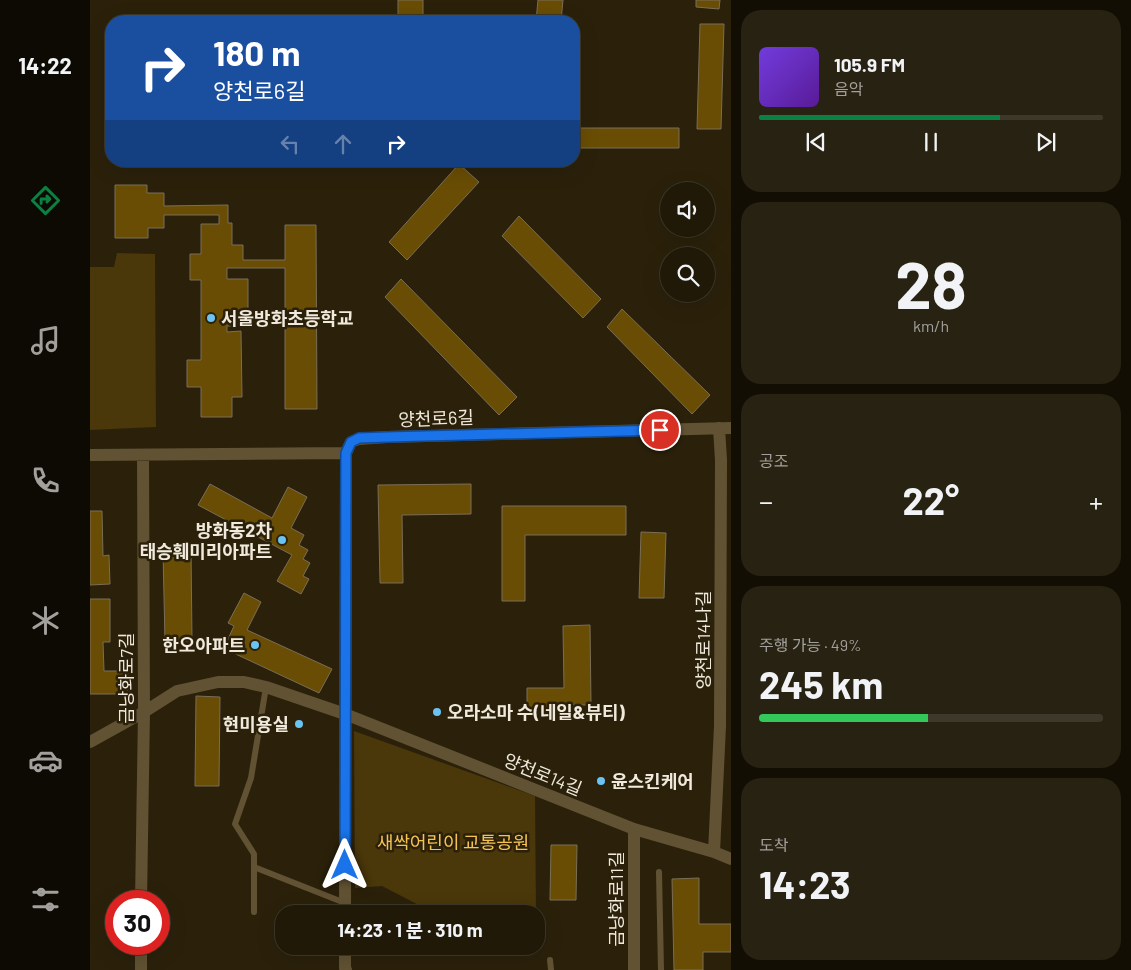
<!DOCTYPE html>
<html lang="ko">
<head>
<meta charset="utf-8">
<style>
	:root { --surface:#201908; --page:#282212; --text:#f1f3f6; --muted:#a2a09c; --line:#3d3829; --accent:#0b8043 }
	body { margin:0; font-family:Barlow,"Noto Sans KR",sans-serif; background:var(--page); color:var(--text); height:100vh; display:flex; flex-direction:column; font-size:19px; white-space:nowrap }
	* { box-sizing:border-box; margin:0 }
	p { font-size:16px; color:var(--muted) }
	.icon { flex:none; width:28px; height:28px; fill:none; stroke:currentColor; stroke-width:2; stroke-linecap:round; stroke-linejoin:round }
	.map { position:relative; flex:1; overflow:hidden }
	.panel { display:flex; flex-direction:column; gap:10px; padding:10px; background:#120e04; width:400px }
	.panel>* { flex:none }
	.guide { position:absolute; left:15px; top:15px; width:475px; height:152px; border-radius:20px; box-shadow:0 5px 20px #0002,0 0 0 1px var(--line); background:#1a4fa0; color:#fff; overflow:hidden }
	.fabs { position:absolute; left:570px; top:182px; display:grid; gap:10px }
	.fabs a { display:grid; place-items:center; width:55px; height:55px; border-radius:50%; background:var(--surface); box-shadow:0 5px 20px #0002,0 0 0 1px var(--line); font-size:25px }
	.speed { position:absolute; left:15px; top:890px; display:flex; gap:10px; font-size:25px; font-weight:700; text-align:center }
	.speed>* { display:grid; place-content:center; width:65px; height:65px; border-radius:50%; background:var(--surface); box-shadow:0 5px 20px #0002,0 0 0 1px var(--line); line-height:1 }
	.speed .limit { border:8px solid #d22; background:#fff; color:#111 }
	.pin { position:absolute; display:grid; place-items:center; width:42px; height:42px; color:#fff; margin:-21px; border:2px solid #fff; border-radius:50%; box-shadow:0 1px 5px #0007 }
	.me { position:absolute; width:55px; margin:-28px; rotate:0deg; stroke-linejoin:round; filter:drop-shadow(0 0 4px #0008) }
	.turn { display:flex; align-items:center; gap:18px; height:105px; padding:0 25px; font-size:22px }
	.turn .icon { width:65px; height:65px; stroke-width:2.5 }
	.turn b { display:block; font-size:35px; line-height:42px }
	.lanes { display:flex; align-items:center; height:48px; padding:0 25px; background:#0003; justify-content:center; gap:25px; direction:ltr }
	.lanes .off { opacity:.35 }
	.big { font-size:38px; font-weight:700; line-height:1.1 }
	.panel .widget { flex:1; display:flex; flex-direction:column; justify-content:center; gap:8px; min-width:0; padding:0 18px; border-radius:20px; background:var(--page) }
	.panel .dial { align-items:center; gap:0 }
	.dial b { font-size:65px; line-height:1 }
	.song { display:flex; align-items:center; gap:15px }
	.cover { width:60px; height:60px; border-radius:8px; background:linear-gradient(135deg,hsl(260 70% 55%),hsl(270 70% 35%)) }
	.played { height:5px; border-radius:2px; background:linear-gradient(90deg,var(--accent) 70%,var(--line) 70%) }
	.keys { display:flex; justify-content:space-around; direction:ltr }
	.heat { display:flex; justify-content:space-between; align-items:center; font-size:28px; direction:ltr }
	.charge { height:8px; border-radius:4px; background:linear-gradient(90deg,#34c759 49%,var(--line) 0) }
	.trip { position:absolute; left:185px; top:905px; width:270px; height:50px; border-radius:20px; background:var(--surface); box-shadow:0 5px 20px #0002,0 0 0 1px var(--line); font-weight:700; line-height:50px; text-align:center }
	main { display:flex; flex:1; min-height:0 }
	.dock { display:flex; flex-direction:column; width:90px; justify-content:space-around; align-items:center; background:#0d0a03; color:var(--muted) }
	.dock .icon { width:35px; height:35px }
	.dock .selected { color:var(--accent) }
	.dock b { font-size:22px; color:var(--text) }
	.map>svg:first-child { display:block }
</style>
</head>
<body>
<main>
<nav class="dock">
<b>14:22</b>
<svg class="icon selected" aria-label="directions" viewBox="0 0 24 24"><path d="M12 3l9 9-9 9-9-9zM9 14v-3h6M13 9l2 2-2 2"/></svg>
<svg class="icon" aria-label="music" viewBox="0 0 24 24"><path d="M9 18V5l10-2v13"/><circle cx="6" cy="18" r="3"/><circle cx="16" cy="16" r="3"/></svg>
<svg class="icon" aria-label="phone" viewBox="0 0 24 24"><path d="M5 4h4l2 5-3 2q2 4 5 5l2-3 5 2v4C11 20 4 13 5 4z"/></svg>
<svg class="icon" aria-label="climate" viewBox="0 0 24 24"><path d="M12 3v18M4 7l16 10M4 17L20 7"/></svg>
<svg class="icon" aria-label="car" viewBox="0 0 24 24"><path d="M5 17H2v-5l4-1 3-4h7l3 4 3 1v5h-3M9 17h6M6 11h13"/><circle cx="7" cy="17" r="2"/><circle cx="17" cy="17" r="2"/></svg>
<svg class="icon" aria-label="filters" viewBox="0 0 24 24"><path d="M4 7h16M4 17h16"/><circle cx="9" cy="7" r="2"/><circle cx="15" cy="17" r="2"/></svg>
</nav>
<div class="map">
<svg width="641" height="970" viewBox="0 0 641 970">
	<rect width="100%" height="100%" fill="#2b210b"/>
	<!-- green -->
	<path fill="#4a370a" d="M27,253L65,254L66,427L0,430V267H24Z
		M264,731L445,796L446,913L346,914L292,886L265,888Z"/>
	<!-- building -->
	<path fill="#694d04" stroke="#7a6e56" d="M308,0H333V21H308Z
		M448,0H473L471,21H446Z
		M606,0H630L629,9L606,7Z
		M610,24H634L631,129H607Z
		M484,128H589V148H484Z
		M369,164L389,182L317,260L299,242Z
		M25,185H57V193H74V206L138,205V223H142V245H153V260H195V225H226L227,409H195V268H137V279H158V322H149V326H137V332L151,331L152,397H142V417H111V387H97V360H111V280H100V254H111V224H129V215H74V228H58V238H25Z
		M429,216L511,299L493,318L412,236Z
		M311,279L427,397L409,415L295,297Z
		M532,309L620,395L602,414L517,327Z
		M120,484L182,518L198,487L217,497L201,528L214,535L209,545L218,550L213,559L220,563L213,576L219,579L211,594L187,581L202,555L108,505Z
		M381,484V514L312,515L313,583H290L288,485Z
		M412,506H536V535H435V601H412Z
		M0,511H12L13,556L19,555L20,584L0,585Z
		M551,532L576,533L574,598H549Z
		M101,550L102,641L75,642L73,551Z
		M154,593L171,602L157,630L242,669L229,693L137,650L142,640L138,639L144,626L138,623Z
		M0,599H20V642H13L14,671H38V694H0Z
		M500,625L501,705H483V711L437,712V688H474L473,626Z
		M106,696L130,697L129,786H105Z
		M461,845H487L486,900H460Z
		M609,878V924H641V952H613V970H584L582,879Z"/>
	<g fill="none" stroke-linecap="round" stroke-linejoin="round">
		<!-- lane -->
		<path stroke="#615233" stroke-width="6" d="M164,867L255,903
			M569,872L571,970
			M164,912V854L145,824L161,778L176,687
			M460,960L461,970"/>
		<!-- street -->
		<path stroke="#615233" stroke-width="12" d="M0,455L256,453
			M0,742L54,712L87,691L128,682H154L176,687L255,714L544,829L624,852L641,859
			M544,829V970
			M624,852L630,726L631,460L629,428
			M51,901L54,712L53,455
			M255,914L256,453L261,442L269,439L297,437L641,428
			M51,944V970
			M255,946V968L256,970"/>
	</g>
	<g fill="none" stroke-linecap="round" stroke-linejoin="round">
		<!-- route casing -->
		<g stroke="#114b97" stroke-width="12">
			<path id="route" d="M255,865L256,453L261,442L269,438L297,437L570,430"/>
		</g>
		<!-- route -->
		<use href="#route" stroke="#1a73e8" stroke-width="9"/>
	</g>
	<!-- markers -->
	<g fill="#6bc3f2" stroke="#2b210b" stroke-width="2">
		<circle cx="121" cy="318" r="5"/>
		<circle cx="192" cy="540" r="5"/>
		<circle cx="165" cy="645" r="5"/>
		<circle cx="347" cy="712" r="5"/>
		<circle cx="209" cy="724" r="5"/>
		<circle cx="511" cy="781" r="5"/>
	</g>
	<g text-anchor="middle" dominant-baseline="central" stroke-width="5" stroke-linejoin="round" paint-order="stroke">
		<!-- poi labels -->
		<g font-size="18" font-weight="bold" fill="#f0e9dc" stroke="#2b210b" text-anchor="start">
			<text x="131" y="318">서울방화초등학교</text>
			<text x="182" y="530" text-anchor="end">방화동2차<tspan x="182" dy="21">태승훼미리아파트</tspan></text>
			<text x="155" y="645" text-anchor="end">한오아파트</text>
			<text x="357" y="712">오라소마 수(네일&amp;뷰티)</text>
			<text x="199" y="724" text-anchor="end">현미용실</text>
			<text x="521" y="781">윤스킨케어</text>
		</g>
		<!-- street labels -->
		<g font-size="18" fill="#f0e9dc" stroke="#2b210b">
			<text transform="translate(346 418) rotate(-2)">양천로6길</text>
			<text transform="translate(613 640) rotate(-90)">양천로14나길</text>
			<text transform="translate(36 678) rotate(-90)">금낭화로7길</text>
			<text transform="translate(453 774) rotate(22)">양천로14길</text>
			<text transform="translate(526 899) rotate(-90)">금낭화로11길</text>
		</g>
		<!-- park labels -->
		<g font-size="18" fill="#f6c353" stroke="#2b210b">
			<text x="363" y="842">새싹어린이 교통공원</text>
		</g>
	</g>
</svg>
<div class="fabs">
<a><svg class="icon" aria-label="sound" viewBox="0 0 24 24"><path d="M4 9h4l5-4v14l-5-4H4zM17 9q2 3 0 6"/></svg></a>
<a><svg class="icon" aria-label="search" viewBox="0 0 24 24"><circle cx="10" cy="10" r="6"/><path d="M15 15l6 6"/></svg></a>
</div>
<div class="speed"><div class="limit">30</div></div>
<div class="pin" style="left:570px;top:430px;background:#d93025"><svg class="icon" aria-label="arrive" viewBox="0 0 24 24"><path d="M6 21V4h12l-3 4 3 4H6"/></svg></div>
<svg class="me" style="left:255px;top:865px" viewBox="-20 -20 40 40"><path d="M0-17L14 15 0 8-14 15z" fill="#1a73e8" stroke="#fff" stroke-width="4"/></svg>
<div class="trip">14:23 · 1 분 · 310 m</div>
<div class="guide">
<div class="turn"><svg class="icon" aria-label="right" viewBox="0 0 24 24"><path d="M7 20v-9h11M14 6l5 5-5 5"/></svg><div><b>180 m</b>양천로6길</div></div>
<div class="lanes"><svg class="icon off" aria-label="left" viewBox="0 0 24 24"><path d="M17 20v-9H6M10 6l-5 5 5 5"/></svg><svg class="icon off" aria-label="ahead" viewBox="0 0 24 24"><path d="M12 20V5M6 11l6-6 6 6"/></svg><svg class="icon" aria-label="right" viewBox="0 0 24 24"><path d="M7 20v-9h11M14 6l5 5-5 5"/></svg></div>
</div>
</div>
<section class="panel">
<div class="widget">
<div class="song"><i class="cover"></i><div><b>105.9 FM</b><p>음악</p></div></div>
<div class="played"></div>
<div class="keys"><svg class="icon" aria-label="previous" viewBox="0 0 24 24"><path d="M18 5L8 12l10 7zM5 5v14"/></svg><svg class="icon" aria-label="pause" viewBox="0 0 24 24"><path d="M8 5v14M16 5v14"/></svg><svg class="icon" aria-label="next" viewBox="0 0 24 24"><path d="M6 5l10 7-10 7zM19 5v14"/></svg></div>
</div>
<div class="widget dial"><b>28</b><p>km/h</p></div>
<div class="widget"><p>공조</p>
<div class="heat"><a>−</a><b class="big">22°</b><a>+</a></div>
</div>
<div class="widget"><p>주행 가능 · 49%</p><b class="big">245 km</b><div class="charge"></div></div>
<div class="widget"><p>도착</p><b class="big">14:23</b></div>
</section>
</main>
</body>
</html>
